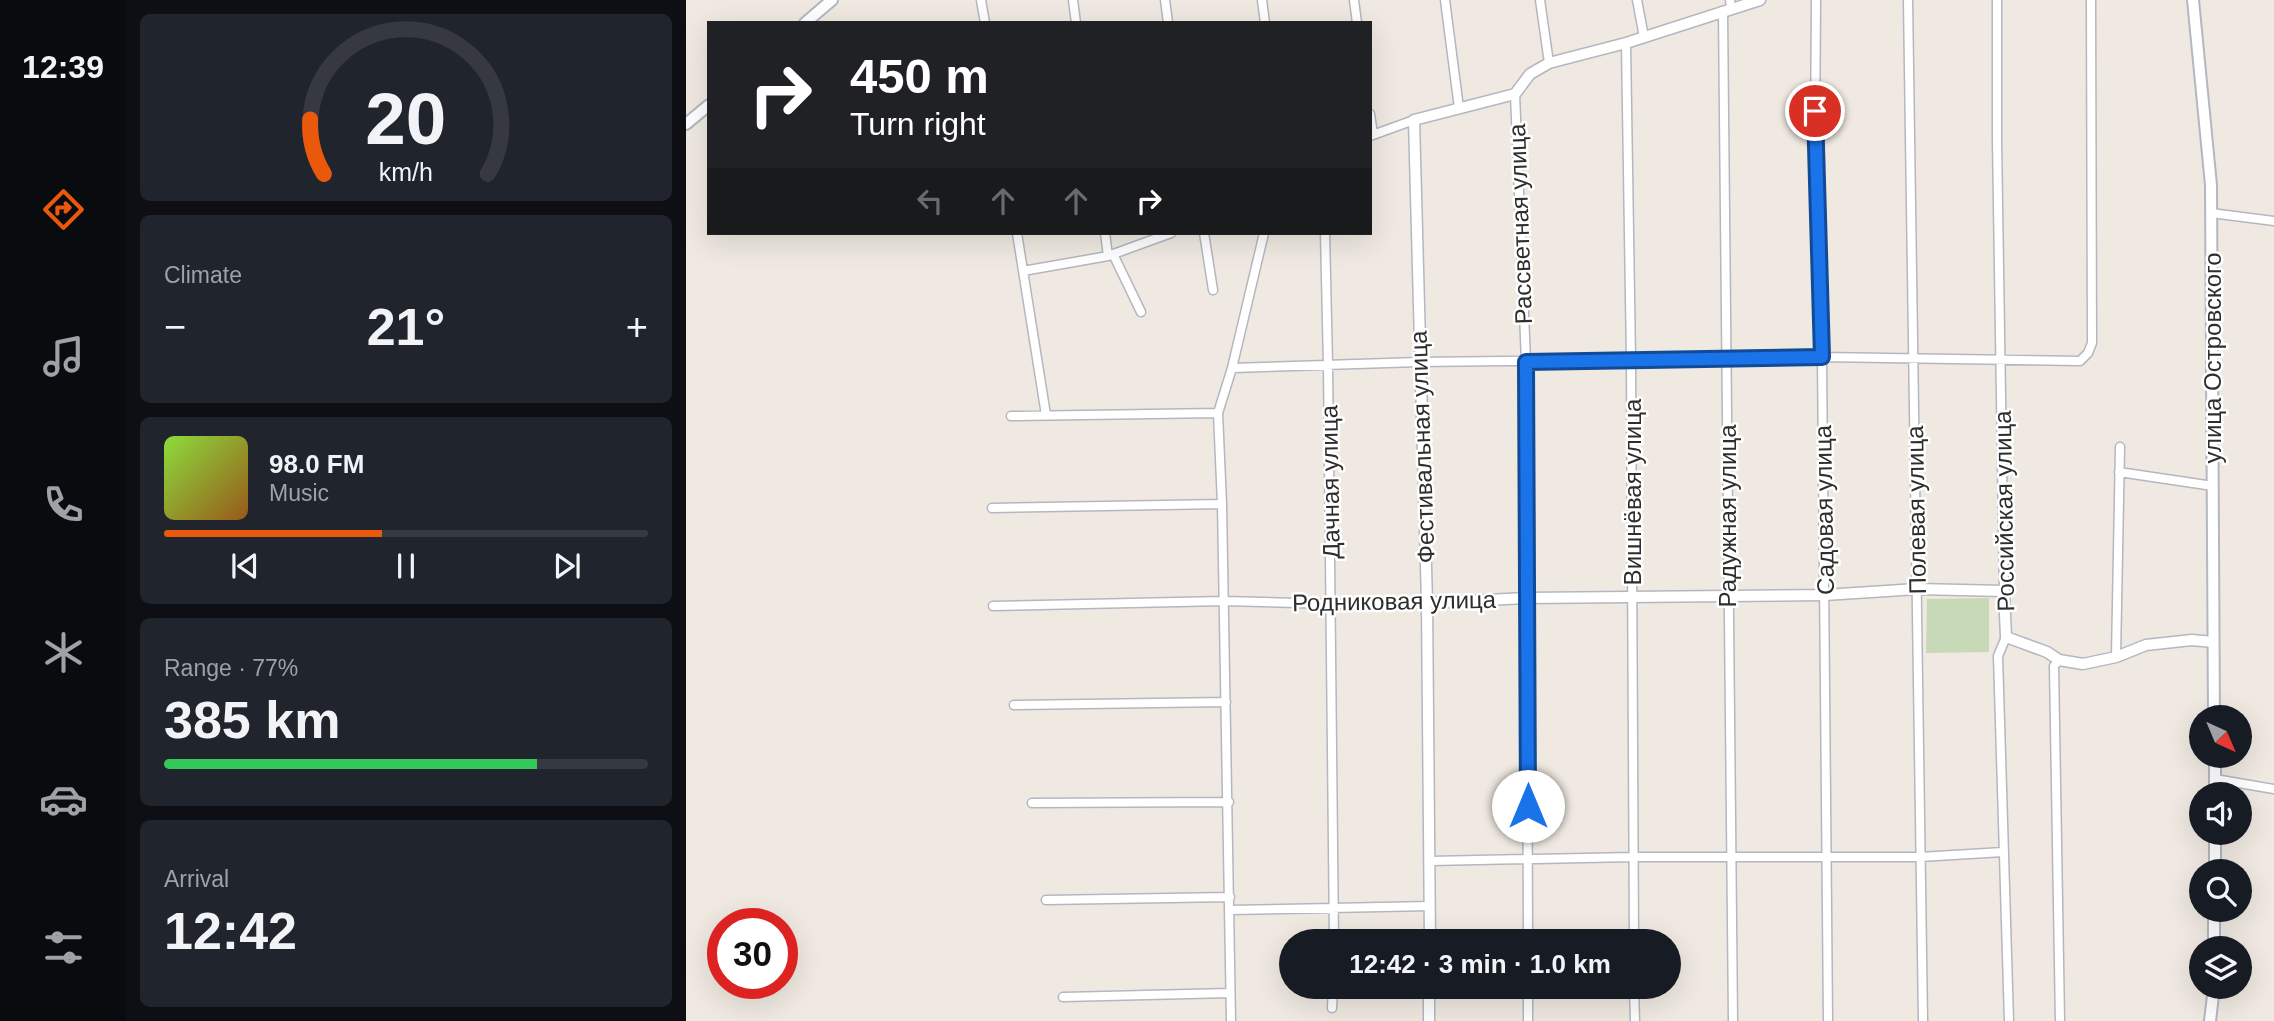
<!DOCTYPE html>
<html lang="en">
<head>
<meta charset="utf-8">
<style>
	:root { --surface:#171b24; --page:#20242c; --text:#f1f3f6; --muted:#9ea1a6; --line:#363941; --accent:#ea580c }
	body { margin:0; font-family:Arial,sans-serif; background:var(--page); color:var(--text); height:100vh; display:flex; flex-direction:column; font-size:26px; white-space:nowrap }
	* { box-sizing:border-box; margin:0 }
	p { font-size:23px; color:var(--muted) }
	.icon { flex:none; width:38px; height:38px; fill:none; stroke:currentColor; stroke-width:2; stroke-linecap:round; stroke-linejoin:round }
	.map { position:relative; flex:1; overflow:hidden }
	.drawer { display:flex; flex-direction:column; gap:14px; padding:14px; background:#0d0f14; width:560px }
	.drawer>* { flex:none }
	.guide { position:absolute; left:21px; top:21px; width:665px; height:214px; border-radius:0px; box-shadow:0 7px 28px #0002; background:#202124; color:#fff; overflow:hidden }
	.needle { width:46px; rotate:136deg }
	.controls { position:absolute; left:1503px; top:705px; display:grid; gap:14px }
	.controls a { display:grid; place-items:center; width:63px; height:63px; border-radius:50%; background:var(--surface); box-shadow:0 7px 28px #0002; font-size:35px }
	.speed { position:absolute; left:21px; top:908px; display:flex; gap:14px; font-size:35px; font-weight:700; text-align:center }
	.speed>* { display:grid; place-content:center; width:91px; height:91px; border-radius:50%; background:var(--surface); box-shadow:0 7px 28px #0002; line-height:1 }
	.speed .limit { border:10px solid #d22; background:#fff; color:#111 }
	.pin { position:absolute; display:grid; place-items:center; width:60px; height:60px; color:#fff; margin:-30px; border:4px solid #fff; border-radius:50%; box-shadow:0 2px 7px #0007 }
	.me { position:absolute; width:77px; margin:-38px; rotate:0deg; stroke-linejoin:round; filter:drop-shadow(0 0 5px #0008) }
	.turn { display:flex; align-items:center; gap:24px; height:147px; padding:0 28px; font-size:32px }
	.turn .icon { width:91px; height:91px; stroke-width:2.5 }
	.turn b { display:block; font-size:49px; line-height:60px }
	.lanes { display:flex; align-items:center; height:66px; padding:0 28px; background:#0003; justify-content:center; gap:35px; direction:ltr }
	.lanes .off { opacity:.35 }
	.big { font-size:52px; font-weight:600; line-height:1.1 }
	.drawer .tile { flex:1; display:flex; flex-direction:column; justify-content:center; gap:10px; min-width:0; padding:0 24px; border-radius:10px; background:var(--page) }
	.drawer .dial { align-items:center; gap:0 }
	.dial svg { height:182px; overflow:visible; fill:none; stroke:var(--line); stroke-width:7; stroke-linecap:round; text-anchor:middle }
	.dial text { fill:var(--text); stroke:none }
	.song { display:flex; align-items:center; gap:21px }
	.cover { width:84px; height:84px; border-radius:10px; background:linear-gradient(135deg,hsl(90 70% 55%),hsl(30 70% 35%)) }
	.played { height:7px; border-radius:4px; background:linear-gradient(90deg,var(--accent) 45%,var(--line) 45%) }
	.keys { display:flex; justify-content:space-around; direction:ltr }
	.heat { display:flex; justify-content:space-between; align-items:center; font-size:38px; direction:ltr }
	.charge { height:10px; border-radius:5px; background:linear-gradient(90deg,#34c759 77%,var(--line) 0) }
	.trip { position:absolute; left:593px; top:929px; width:402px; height:70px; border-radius:35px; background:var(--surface); box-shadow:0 7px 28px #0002; font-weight:600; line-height:70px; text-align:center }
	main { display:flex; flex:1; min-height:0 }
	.dock { display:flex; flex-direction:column; width:126px; justify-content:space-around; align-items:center; background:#090b0e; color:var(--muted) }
	.dock .icon { width:49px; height:49px }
	.dock .active { color:var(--accent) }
	.dock b { font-size:32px; color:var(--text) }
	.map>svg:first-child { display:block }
</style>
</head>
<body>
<main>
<nav class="dock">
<b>12:39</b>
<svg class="icon active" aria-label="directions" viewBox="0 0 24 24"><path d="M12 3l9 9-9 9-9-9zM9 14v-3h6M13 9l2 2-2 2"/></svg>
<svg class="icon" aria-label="music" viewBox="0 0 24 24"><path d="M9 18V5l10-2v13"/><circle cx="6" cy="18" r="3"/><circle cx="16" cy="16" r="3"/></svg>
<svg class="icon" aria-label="phone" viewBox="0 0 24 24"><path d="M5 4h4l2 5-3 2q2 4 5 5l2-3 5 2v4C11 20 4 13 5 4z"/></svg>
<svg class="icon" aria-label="climate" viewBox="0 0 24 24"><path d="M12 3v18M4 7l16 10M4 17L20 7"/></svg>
<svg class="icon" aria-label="car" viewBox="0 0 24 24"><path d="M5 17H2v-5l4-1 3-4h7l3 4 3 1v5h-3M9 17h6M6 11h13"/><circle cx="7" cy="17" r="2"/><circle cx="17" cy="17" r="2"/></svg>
<svg class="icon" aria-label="filters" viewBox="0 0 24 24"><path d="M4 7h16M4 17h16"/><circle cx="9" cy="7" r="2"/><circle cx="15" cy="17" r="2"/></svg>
</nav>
<section class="drawer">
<div class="tile dial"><svg viewBox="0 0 100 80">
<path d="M14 69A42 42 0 1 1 86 69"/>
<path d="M14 69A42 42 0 0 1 8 45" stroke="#ea580c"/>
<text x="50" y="56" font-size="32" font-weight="700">20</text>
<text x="50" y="72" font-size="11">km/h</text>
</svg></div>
<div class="tile"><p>Climate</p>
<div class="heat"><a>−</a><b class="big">21°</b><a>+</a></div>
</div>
<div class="tile">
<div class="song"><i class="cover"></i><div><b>98.0 FM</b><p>Music</p></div></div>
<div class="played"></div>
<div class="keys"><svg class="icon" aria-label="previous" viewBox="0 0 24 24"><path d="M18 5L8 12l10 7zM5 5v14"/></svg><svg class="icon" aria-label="pause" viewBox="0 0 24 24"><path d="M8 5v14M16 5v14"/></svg><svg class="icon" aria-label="next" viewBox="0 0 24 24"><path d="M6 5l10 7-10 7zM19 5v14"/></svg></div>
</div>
<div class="tile"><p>Range · 77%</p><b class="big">385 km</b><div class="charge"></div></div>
<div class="tile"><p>Arrival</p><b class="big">12:42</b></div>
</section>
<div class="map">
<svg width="1588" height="1021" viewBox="0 0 1588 1021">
	<rect width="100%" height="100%" fill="#efe9e1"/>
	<!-- cemetery -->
	<path fill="#c8d9b8" d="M1303,598V652L1240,653L1241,599Z"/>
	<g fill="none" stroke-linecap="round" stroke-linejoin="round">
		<!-- minor casing -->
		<g stroke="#b4b7c1" stroke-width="11">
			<path id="minor" d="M295,0L299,23
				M387,0L390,23
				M479,0L482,23
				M576,0L579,23
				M668,0L671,23
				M759,0L773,108
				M854,0L863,63
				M951,0L958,37
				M1044,0L1045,8
				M1130,0L1129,139L1136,357L1142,1021
				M1222,0L1237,1021
				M1311,0V140L1318,591
				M1037,11L1047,1021
				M940,43L945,360L948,942
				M829,94L840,362L842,942
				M684,114L687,134
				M684,136L728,120
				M1525,213L1588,221
				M331,233L360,415
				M419,233L422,256
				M518,233L527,290
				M639,233L642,365L648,942
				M427,254L455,312
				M337,271L422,256L485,233
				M546,368L733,362L1136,357L1394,361L1402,353L1406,343L1405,0
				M325,416L532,413
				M1433,472L1527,486
				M306,508L536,504
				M307,606L538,601L645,604L741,603
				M1320,637L1312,656L1323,1021
				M1430,657L1434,447
				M1373,660L1368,666L1374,1021
				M328,705L540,702
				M1529,779L1588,789
				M346,803L543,802
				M744,861L947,857H1234L1317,852
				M360,900L544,897
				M544,910L744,906
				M842,987V1021
				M948,987L949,1021
				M377,997L544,993
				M646,1008L647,987
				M545,1021L536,504L532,413L546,368L578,233"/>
		</g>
		<!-- tertiary casing -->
		<g stroke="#b4b7c1" stroke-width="13">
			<path id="tertiary" d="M741,603L841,598L1139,595L1231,589L1318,591L1320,637L1361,652L1373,660L1397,664L1430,657L1460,645L1506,640L1527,642
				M744,942L741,603L728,120L829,94L844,74L863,63L940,43L1074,0
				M743,1021V987"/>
		</g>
		<!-- secondary casing -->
		<g stroke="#b4b7c1" stroke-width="14">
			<path id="secondary" d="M1507,0L1525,185L1528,718
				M119,23L146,0
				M0,124L23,105
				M1529,756V794
				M1529,872V833
				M1528,948V910
				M1524,1021L1528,987"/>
		</g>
		<!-- minor -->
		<use href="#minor" stroke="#fff" stroke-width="8"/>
		<!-- tertiary -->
		<use href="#tertiary" stroke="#fff" stroke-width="10"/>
		<!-- secondary -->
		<use href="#secondary" stroke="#fff" stroke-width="10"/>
	</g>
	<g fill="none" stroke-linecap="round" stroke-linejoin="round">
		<!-- route casing -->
		<g stroke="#114b97" stroke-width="18">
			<path id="route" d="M842,806L840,362L1136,357L1129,111"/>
		</g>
		<!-- route -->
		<use href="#route" stroke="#1a73e8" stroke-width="12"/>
	</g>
	<g text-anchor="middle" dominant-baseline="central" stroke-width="5" stroke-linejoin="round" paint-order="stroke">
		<!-- street labels -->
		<g font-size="24" fill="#2e2e2e" stroke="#fff">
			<text transform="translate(834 224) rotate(-92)">Рассветная улица</text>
			<text transform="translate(1526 358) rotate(-90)">улица Островского</text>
			<text transform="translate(736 447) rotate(-92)">Фестивальная улица</text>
			<text transform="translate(644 482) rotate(-91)">Дачная улица</text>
			<text transform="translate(946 492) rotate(-90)">Вишнёвая улица</text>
			<text transform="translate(1138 510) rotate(-91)">Садовая улица</text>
			<text transform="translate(1230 510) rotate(-91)">Полевая улица</text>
			<text transform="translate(1318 511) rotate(-91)">Российская улица</text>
			<text transform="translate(1041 516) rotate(-90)">Радужная улица</text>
			<text transform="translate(708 601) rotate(-1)">Родниковая улица</text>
		</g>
	</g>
</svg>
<div class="controls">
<a><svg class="needle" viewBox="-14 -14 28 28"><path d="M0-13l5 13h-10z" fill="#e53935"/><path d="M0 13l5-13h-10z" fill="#9ea1a6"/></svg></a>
<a><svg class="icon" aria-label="sound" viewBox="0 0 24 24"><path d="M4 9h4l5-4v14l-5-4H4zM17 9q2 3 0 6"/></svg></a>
<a><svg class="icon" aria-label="search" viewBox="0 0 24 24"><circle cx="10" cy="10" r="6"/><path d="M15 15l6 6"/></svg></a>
<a><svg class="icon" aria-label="layers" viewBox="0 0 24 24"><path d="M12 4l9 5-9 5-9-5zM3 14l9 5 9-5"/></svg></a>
</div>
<div class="speed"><div class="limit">30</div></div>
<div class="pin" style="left:1129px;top:111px;background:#d93025"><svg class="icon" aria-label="arrive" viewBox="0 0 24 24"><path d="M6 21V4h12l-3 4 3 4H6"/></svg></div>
<svg class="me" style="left:842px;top:806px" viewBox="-20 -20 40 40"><circle r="19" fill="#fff"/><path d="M0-13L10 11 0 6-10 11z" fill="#1a73e8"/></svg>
<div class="trip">12:42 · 3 min · 1.0 km</div>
<div class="guide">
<div class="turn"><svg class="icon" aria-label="right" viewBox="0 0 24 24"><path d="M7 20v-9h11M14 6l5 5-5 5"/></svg><div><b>450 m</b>Turn right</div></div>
<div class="lanes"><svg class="icon off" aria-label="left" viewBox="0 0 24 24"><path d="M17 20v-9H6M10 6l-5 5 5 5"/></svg><svg class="icon off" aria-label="ahead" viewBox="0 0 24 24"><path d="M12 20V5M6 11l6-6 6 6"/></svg><svg class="icon off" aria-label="ahead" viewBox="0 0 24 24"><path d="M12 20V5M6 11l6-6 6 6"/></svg><svg class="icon" aria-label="right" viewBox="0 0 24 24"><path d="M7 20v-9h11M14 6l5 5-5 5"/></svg></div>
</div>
</div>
</main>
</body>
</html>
